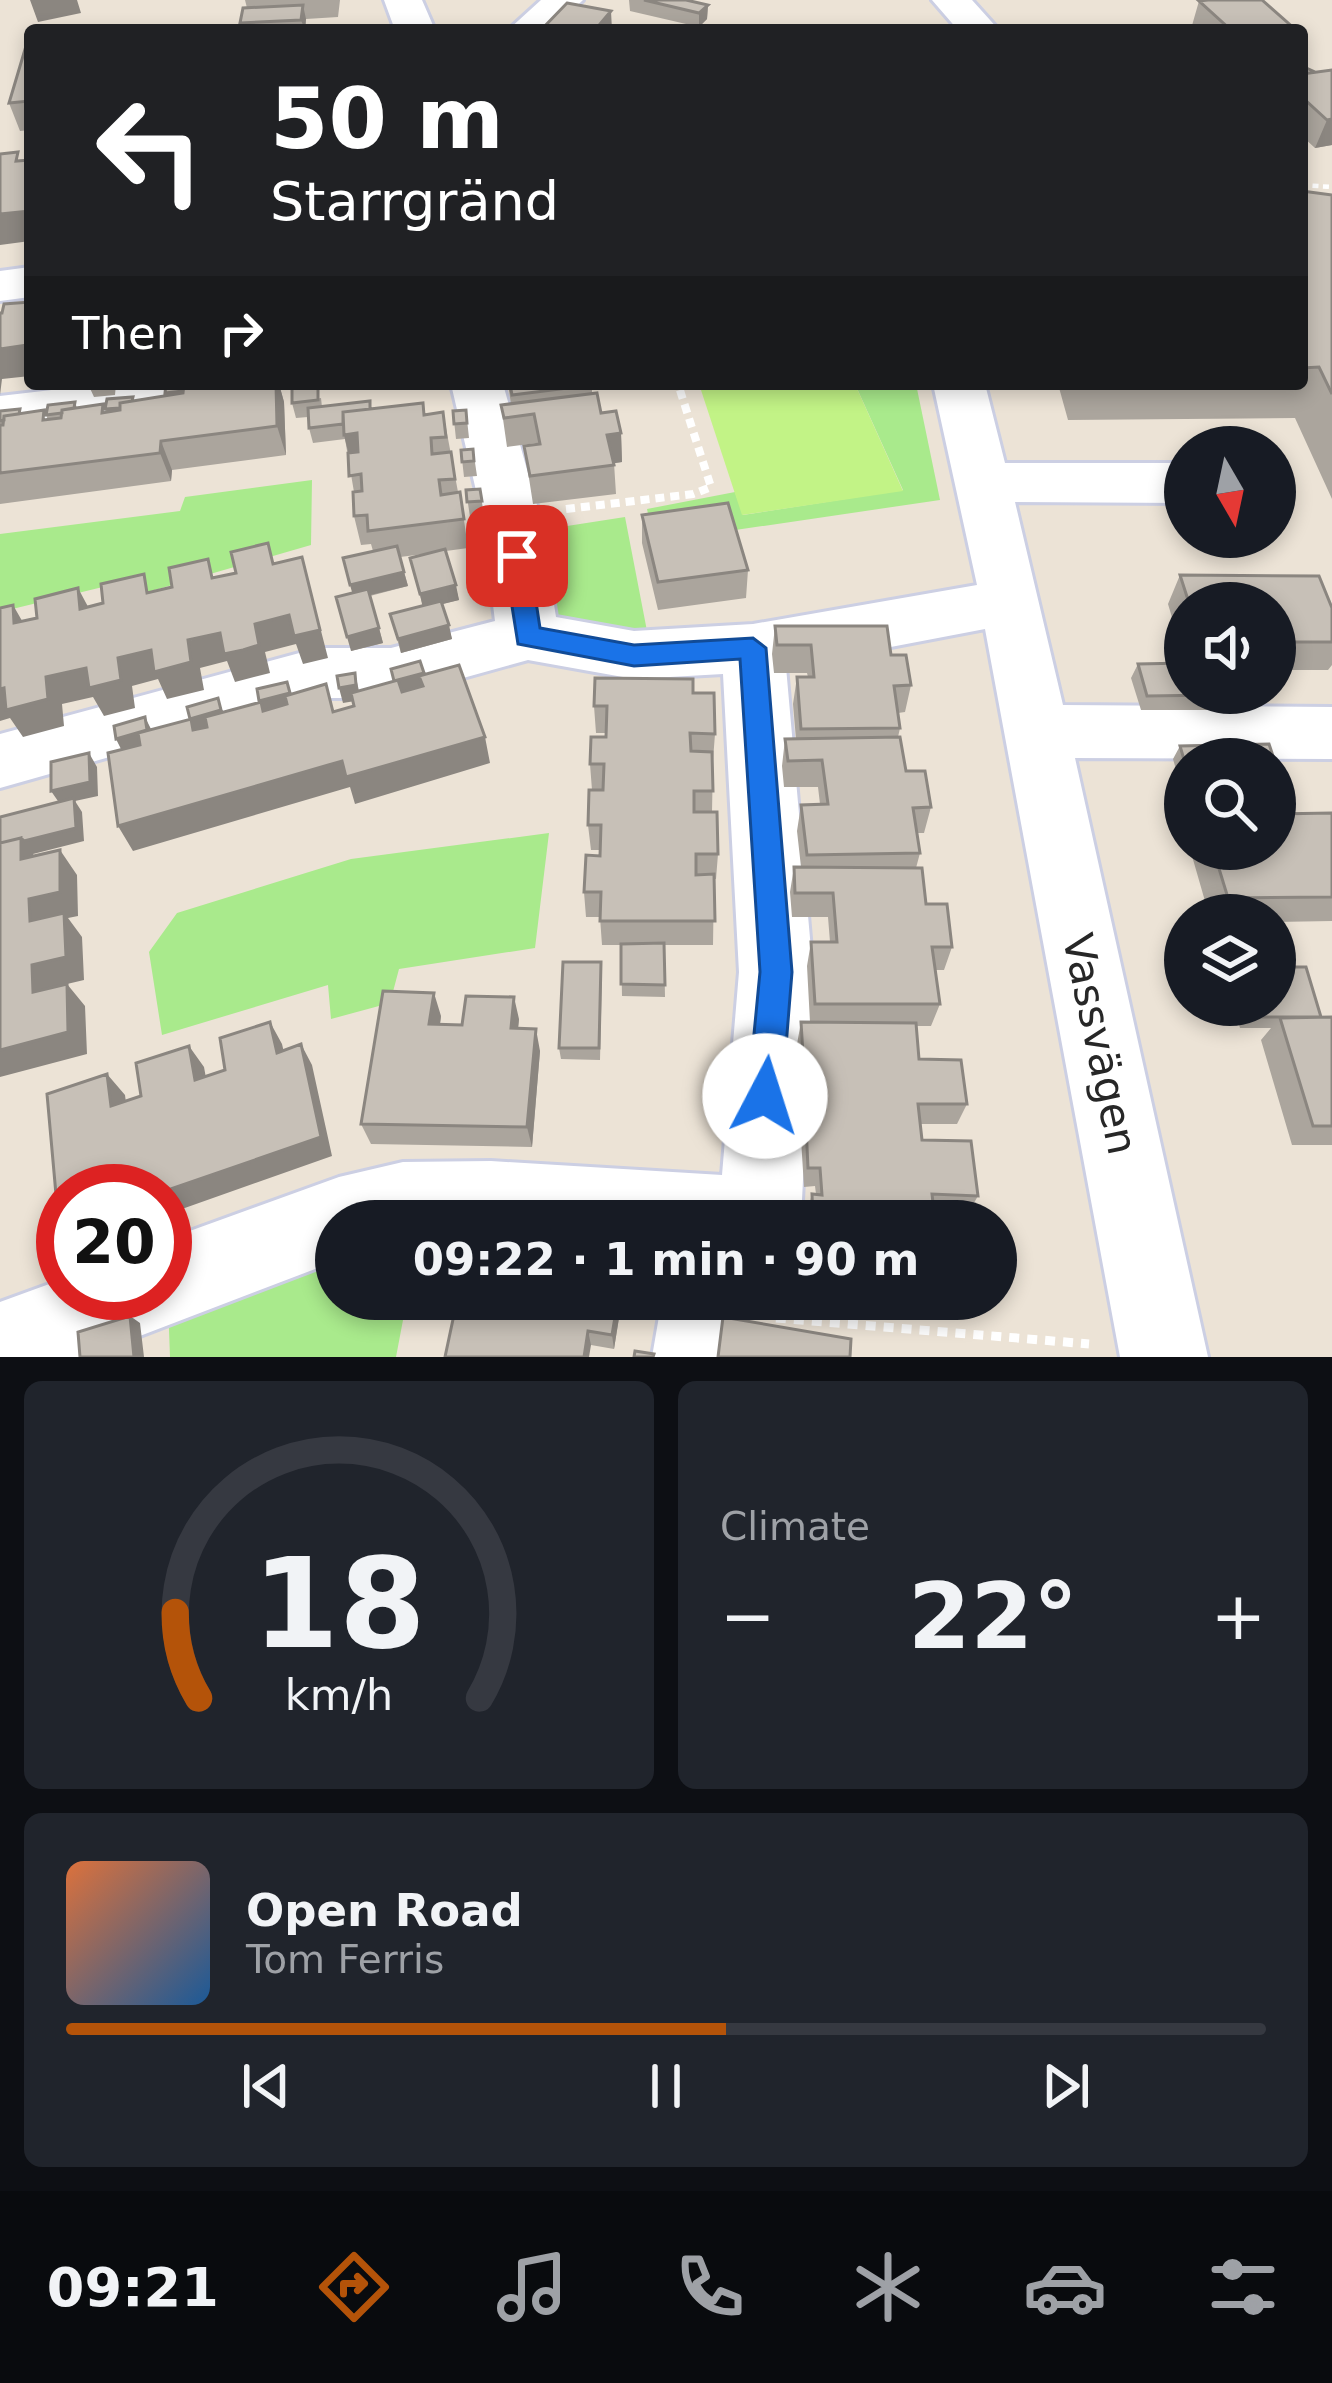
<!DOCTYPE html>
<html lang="en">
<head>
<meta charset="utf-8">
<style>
	:root { --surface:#171b24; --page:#20242c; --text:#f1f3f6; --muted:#9ea1a6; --line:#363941; --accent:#b45309 }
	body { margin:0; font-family:"DejaVu Sans",sans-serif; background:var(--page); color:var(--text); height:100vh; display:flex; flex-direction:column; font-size:45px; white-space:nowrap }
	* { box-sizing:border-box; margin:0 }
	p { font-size:39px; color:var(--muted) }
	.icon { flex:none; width:66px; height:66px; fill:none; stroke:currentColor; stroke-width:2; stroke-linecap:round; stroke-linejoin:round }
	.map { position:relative; height:1357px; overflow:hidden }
	.drawer { display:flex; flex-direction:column; gap:24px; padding:24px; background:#0d0f14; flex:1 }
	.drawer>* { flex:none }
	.banner { position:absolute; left:24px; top:24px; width:1284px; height:366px; border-radius:12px; box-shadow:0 6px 18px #0003; background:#202124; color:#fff; overflow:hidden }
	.needle { width:78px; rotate:171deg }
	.tools { position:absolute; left:1164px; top:426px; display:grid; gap:24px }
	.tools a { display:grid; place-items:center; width:132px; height:132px; border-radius:50%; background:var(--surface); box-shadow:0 6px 18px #0003; font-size:60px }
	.speed { position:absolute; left:36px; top:1164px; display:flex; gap:24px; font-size:60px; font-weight:700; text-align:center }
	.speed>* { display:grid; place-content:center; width:156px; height:156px; border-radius:50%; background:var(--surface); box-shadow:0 6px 18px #0003; line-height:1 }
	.speed .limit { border:18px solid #d22; background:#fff; color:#111 }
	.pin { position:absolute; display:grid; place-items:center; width:102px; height:102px; color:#fff; margin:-51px; border-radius:24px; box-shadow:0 6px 18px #0006 }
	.me { position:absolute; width:132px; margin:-66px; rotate:5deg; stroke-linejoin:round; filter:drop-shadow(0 0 9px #0008) }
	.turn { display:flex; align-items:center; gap:42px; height:252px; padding:0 48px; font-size:54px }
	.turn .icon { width:156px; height:156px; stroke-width:2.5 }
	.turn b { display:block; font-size:84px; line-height:102px }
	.then { display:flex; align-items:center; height:114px; padding:0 48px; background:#0003; gap:24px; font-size:45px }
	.big { font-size:90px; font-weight:700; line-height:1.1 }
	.drawer .tile { flex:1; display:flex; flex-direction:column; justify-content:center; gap:18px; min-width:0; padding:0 42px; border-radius:18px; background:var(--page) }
	.drawer .dial { align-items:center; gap:0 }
	.dial svg { height:312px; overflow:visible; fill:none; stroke:var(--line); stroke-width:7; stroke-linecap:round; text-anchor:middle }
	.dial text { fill:var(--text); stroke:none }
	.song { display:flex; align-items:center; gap:36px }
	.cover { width:144px; height:144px; border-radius:18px; background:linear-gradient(135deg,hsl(20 70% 55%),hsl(210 70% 35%)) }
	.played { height:12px; border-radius:6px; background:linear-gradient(90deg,var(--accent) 55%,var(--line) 55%) }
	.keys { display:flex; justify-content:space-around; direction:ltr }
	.heat { display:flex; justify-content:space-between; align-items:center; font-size:66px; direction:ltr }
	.drawer .tiles { flex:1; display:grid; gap:24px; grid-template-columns:1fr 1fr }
	.tile:last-child { grid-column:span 2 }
	.trip { position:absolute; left:315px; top:1200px; width:702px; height:120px; border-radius:60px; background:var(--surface); box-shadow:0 6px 18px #0003; font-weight:700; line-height:120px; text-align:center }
	.tabs { display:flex; height:192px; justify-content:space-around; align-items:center; background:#090b0e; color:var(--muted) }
	.tabs .icon { width:84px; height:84px }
	.tabs .selected { color:var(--accent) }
	.tabs b { font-size:54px; color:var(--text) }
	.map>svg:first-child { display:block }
</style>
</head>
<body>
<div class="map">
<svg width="1332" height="1357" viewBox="0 0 1332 1357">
	<rect width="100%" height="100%" fill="#ece3d6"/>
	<!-- green -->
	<path fill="#a9ea8c" d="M855,384H916L940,500L654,542L647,509L735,492L743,515L903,490Z
		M312,480L311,545L120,600L115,584L0,612V534L180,511L185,497Z
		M625,517L647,631L600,633L565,626L543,594L535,531Z
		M549,833L535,948L399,969L390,1003L331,1019L328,985L162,1035L149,952L177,913L351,859Z
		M336,1242V1299H407L396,1357H170L168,1304Z"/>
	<!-- pitch -->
	<path fill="#c2f386" d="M699,384H855L903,491L742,515Z"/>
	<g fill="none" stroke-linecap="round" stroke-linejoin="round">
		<!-- minor casing -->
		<g stroke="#cccfe3" stroke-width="6">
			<path id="minor" d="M384,0H422L435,30H395Z
				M541,0H583L552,30H508Z
				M932,0H972L999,30H958Z
				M30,267V297L0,301V271Z
				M103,384H272L264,396L246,401L0,432V396Z
				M451,384H503L540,516L556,617L634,631L753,624L977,585L933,384H985L1005,463H1185V503L1015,502L1063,705L1332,707V759L1075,758L1208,1357H1120L985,629L786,667L813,972L801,1221H336V1261L85,1357H0V1302L63,1279V1293H165V1240L339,1177L403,1162L491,1161L722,1175L739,972L723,674L634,679L528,660L391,698H318L0,788V734L318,648H391L495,621L482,516Z
				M662,1299H748L740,1357H652Z"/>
		</g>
		<!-- path-far2 -->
		<path stroke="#fff" stroke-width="4.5" stroke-dasharray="6 4.5" stroke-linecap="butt" d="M1302,185L1332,187"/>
		<!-- path-far1 -->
		<path stroke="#fff" stroke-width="8" stroke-dasharray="9 6" stroke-linecap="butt" d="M566,509L693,494L711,487L678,384"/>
		<!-- path -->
		<path stroke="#fff" stroke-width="9" stroke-dasharray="10 8" stroke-linecap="butt" d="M776,1318L1089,1344"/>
		<!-- minor -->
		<use href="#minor" fill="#fff" fill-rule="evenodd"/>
	</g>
	<!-- wall -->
	<path fill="#aba59d" d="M245,0H340L338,17L306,19L305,30H242L240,23L247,8Z
		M629,0H686L708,5L707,19L699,27L630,11Z
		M1199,1L1296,30H1192L1191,29Z
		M30,46V130L20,131L9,103Z
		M1302,66L1315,72L1332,70V145L1315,148L1302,136Z
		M1302,191L1332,195V499L1295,418L1068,420L1058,384H1302Z
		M37,384H75L39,388Z
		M88,384H116L115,395L94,397Z
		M224,384L226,388L225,384H279L284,402L286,455L172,470L171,481L0,504V411L48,420L46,415L75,402L77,408L106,412L105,409L133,397L134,400L166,395L165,393Z
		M508,384H602L592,386V394L601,413L621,433L622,462L614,463L616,494L533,504L524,446L537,445V443L507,447L501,405L511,404Z
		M321,398L322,407L370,401L371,409L423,403L425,414L443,412L458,492H460L468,548L446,551L459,600L442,604L452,639L401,653L390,614L423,606L413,572L432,553L400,557L408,586L370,596L383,643L351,651L352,593L373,551L371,544L361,545L354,516V492L345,439L313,443L309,428L308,417L296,418L292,403Z
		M466,410L469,438L456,439L453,411Z
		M473,449L477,476L464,477L461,450Z
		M480,489L484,516L470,517L466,490Z
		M642,515L748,570L746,598L658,610L642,543Z
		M1180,575L1332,608V665L1328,670H1275V603H1185V661L1168,604Z
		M775,626L891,655L911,685L905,712L898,713L900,728L898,737L906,771L931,807L924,833H917L920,853L916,868L926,904L952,947L944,970H935L940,1004L931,1026H916L919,1059L967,1104L957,1124H921L922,1140L978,1196L968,1213H934L935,1221H807V1212L812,1194H816L815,1186L804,1187L800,1123L805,1103H810L809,1091H799L797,1044L801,1022H810L807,966L811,942H830L828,917H792L790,892L794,867H801L797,831L801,805L820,804L818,787H784L782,766L785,739H796L793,704L797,677H808L807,673H774L772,654Z
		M1138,664L1214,695L1207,710H1141L1131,678Z
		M693,693L715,734L713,760L712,812L718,854L716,879H714L713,945H664L665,997L622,996L621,945H602L600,917H586L584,892L600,856V850H591L588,825L592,790L590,764L606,737V733H596L594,706Z
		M1180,746L1185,759V801L1173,759Z
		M1275,762L1285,790L1275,803Z
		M1332,813V921L1275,922V915H1209L1190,849H1275Z
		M602,974L600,1060L561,1059L559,1048Z
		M1233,1005H1275L1321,1017H1332V1145H1292L1261,1040L1271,1028H1240Z
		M441,1016L440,1024L462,1025L519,1019L518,1028L540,1051L532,1147L371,1144L361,1124Z
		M622,1299L614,1349L591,1345L473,1314Z
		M825,1299H986L980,1307L825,1305Z"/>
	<!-- shaded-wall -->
	<path fill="#8b8680" d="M30,0H77L81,13L38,22Z
		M303,5L306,19L305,30L301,20Z
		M708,5L707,19L699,27V13Z
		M611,11L612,30H595Z
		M1332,119V145L1315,148L1327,120Z
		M30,211V241L0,245V214Z
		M27,345L25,359L30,370V376L2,379L0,395V349Z
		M276,384H279L284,402L286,455L277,426Z
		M357,433L364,462L351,464L344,435Z
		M621,433L622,462L609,464L607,435Z
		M161,441L172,470L171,481L160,453Z
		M302,557L328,658L303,664L296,644L265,652L270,673L254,677L235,682L227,661L200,668L204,690L167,699L158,679L132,686L135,708L104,716L93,697L62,704L64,726L23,737L10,718L0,721V689L255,624Z
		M404,572L408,586L354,599L350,585Z
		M456,585L459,600L423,609L420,594Z
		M78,588L93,616L80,609Z
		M13,605L29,633L14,623Z
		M449,625L452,639L401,653L398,639Z
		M379,628L383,643L351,651L347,637Z
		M355,673L361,700L343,703L339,688Z
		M424,673L422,689L398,695L394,681Z
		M290,693L295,707L272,729L259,701Z
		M218,698L227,724L193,730L190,719Z
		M145,717L152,731L155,744L123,753L116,739Z
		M485,737L490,763L355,804L350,787L133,851L118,826L342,761Z
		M89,753L97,767L98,796L75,801L82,812L84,841L33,854L39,863L21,859V838L60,804L51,791Z
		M60,850L77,875L78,916L68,918L82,937L84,980L67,984L85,1006L87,1054L0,1077V1050L33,992L29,899Z
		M434,993L441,1016L437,1046L429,1024Z
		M514,997L519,1019L516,1049L511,1028Z
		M270,1022L282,1044L289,1074L277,1053Z
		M536,1029L540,1051L532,1147L527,1127Z
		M301,1044L312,1065L332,1156L165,1215V1191Z
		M189,1046L204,1067L210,1100L195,1080Z
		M107,1074L125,1095L129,1126L111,1106Z
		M618,1299H622L614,1349L612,1335Z
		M130,1316L140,1323L144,1357H134Z
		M588,1331L591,1345L589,1357H584Z"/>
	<!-- building -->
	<path fill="#c7c0b7" stroke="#8b8680" stroke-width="3" d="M644,0H686L708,5L699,13Z
		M1208,0H1262L1296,30H1231L1199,1Z
		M567,3L611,11L595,30H541Z
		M303,5L301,20L240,23L243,8Z
		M26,46H30V101L9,103Z
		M1302,66L1315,72L1302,74Z
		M1332,70V119L1327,120L1302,97V74Z
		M18,152L16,161L30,160V211L0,214V154Z
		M1302,191L1332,195V394L1319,367L1302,368Z
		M30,302V358L25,359L27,345L0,349V313H2L4,304Z
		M166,384H184L183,391L165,393Z
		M184,384H223V388L239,386V384H276L277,426L161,441L160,453L0,473V425H3L4,416L44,410L43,420L61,418L62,410L103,404L102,413L120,410V403L183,393Z
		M318,384V400L292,403V386Z
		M510,384H591L592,385L512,395Z
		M597,393L601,413L616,411L621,433L607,435L614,465L530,476L524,446L540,444L534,414L504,418L501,405Z
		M133,397L132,401L120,403V408L105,409L107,399Z
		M370,401V409L343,412V424L309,428L308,408Z
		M75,402L74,408L62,410V413L46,415L48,405Z
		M423,403L424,415L443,412L446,437L431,438L432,454L451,452L455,479L439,480L441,495L460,492L464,519L368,531L367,515L354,516L353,492L362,491L361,474L349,476L348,453L358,452L357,433L344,435L343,412Z
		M20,409L19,414L4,416V420L0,421V411Z
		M466,410L467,423L454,424L453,411Z
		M473,449L474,461L462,462L461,450Z
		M480,489L482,501L467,502L466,490Z
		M728,503L748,570L658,582L642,515Z
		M268,543L273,564L302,557L320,630L294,636L289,615L255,624L259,645L243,650L224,654L220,633L188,640L191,662L154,672L151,650L118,658L121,680L89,688L86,668L46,677L48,699L6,710L4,688L0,689V608L13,605L14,623L37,618L35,599L78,588L80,609L103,603L101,584L144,574L147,593L172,587L169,568L208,559L212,578L236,573L231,552Z
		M397,546L404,572L350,585L343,558Z
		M445,549L456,585L420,594L410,558Z
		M1180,575L1319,576L1332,608V642H1275V603H1189Z
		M368,589L379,628L347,637L336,597Z
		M441,601L449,625L398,639L390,614Z
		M775,626H887L891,655H906L911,685L894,686L900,728L801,729L797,677H814L811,645H777Z
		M420,661L424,673L394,681L391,669Z
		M1185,663V693H1213L1214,695L1147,696L1138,664Z
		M459,665L485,737L346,777L342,761L118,826L108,753L140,745L138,733L191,719L193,730L207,727L205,717L261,702L263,711L287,704L285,696L326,684L333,712L354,706L351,693L398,680L402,692L423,686L419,676Z
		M355,673L356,685L339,688L337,676Z
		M595,678L693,679V693H714L715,734L690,733L691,751L712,752L713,791H694V812H717L718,854H696V875L714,874L715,921H600L601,892H584L586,855L600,856L601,825H588L589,790H603L604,764H590L591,737H606L607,706H594Z
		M287,682L290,693L259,701L257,689Z
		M218,698L221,710L190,719L187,707Z
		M145,717L147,730L116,739L114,726Z
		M900,737L906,771H925L931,807L913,808L920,853L807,855L801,805L828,804L822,760L788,761L785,739Z
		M1269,744L1274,759H1185V763L1180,746Z
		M89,753L90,782L51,791V762Z
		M1275,762L1285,790H1275Z
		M74,798L76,828L24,841L21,838L0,843V817Z
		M1332,813V897L1228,898L1213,849H1275V814Z
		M21,838V859L60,850V892L29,899L30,921L64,913L66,957L32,965L33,992L67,984L68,1032L0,1050V843Z
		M794,867L922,868L926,904H947L952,947H932L940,1004H815L811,942H837L833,893H795Z
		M664,943L665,985L621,984V944Z
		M563,962H601L599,1048H559Z
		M1275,967H1306L1321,1017H1249L1246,1005H1275Z
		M383,991L434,993L429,1024L462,1025L466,996L514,997L511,1028L536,1029L527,1127L361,1124Z
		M1332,1017V1126H1313L1280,1018Z
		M270,1022L277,1053L301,1044L321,1137L165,1191H63V1227L59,1228L47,1094L107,1074L111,1106L141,1096L136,1063L189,1046L195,1080L225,1070L220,1038Z
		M801,1022L916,1023L919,1059L961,1060L967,1104H918L922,1140L971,1141L978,1196L932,1194L935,1221H813L812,1194L822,1195L820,1168H808L805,1103L816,1104L814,1070H804Z
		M477,1299H618L612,1335L588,1331L584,1357H445L455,1310L473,1314Z
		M130,1316L134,1357H80L78,1332Z
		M723,1317L851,1339L850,1357H718Z
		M635,1351L654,1354L653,1357H634Z"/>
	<!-- route -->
	<path fill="#1a73e8" stroke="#114b97" stroke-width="3" d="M517,547L529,556L540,628L634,645L753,638L766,648L792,972L782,1096L777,1108L765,1113L753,1108L748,1096L760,972L740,659L634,666L518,644L504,556Z"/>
	<g text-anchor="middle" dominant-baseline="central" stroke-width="12" stroke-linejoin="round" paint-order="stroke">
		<!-- near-street labels -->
		<g font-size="42" fill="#272727" stroke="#fff">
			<text transform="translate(1100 1044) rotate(78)">Vassvägen</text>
		</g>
	</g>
</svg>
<div class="tools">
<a><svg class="needle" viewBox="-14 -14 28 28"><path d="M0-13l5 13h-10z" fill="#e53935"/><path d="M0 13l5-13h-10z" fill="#9ea1a6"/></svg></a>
<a><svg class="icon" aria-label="sound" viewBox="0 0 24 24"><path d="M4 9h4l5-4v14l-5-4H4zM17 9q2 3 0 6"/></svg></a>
<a><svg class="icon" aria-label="search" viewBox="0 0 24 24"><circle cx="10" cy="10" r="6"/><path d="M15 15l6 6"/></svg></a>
<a><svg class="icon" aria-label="layers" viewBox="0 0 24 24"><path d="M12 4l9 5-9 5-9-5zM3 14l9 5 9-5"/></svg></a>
</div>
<div class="speed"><div class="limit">20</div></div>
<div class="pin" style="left:517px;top:556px;background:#d93025"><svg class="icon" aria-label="arrive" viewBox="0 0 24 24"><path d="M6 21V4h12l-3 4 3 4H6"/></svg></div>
<svg class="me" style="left:765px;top:1096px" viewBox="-20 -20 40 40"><circle r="19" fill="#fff"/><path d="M0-13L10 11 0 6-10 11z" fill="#1a73e8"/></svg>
<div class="trip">09:22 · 1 min · 90 m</div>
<div class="banner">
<div class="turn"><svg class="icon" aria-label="left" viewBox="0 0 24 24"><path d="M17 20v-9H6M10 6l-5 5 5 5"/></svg><div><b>50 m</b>Starrgränd</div></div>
<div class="then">Then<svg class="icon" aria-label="right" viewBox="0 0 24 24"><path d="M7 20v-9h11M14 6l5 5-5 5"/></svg></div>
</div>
</div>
<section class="drawer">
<div class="tiles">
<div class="tile dial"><svg viewBox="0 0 100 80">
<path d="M14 69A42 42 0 1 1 86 69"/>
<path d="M14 69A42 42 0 0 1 8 47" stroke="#b45309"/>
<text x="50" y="56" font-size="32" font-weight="700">18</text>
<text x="50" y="72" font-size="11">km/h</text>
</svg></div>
<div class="tile"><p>Climate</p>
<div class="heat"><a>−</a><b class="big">22°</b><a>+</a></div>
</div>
<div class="tile">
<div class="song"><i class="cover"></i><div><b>Open Road</b><p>Tom Ferris</p></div></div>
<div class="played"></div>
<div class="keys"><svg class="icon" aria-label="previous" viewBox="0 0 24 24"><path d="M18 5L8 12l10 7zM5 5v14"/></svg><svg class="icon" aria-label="pause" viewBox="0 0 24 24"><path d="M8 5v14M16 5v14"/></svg><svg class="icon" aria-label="next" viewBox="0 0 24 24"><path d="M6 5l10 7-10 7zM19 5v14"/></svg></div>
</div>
</div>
</section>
<nav class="tabs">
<b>09:21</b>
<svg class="icon selected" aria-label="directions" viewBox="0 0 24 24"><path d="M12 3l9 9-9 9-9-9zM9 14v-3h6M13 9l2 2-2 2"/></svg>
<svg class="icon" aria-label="music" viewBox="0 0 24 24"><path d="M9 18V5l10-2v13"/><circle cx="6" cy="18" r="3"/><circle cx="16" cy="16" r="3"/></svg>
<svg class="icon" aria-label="phone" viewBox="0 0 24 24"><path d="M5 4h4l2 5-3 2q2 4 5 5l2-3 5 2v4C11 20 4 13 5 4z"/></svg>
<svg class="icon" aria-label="climate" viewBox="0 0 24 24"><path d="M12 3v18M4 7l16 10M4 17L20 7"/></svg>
<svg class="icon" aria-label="car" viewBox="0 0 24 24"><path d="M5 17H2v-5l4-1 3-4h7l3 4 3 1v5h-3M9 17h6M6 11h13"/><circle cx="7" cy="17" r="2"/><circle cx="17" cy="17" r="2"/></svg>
<svg class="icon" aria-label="filters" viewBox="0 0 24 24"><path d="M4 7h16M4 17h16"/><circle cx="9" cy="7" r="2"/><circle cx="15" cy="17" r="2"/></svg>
</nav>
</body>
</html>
